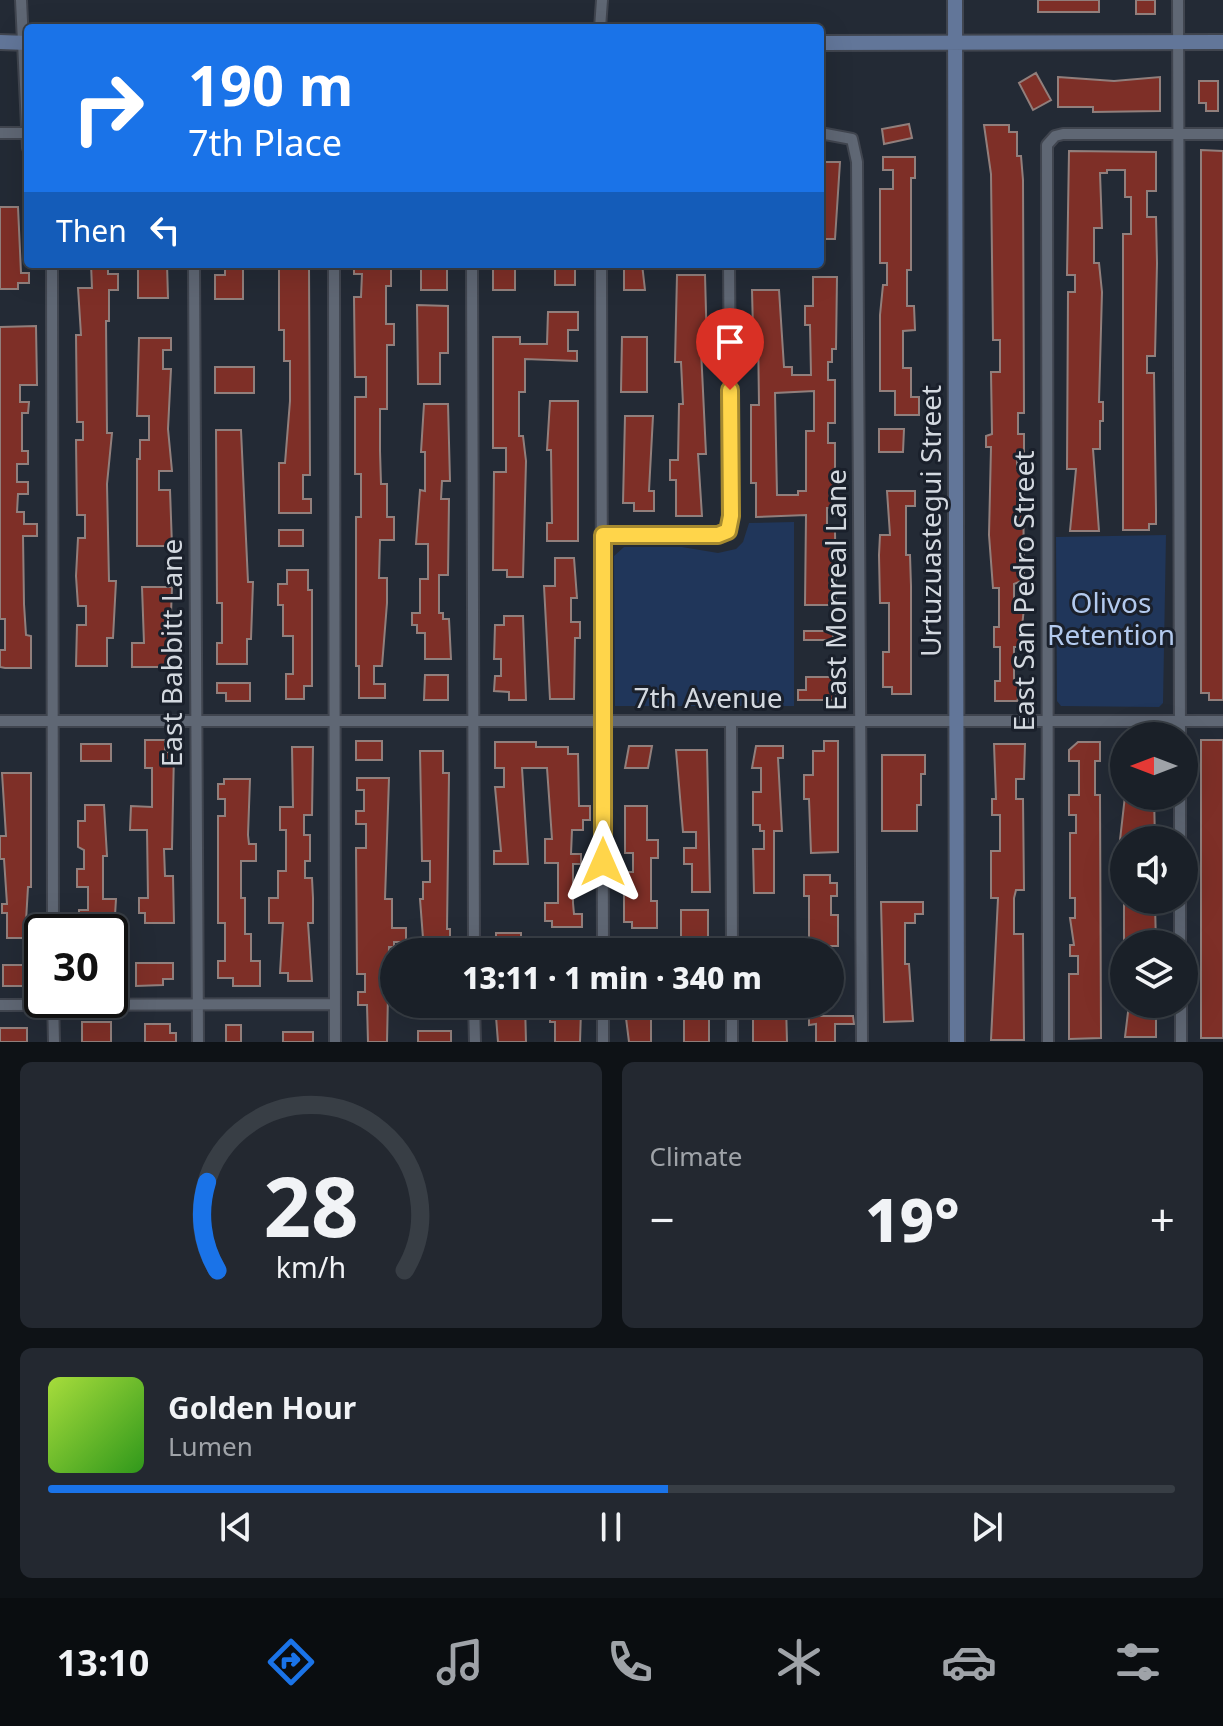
<!DOCTYPE html>
<html lang="en">
<head>
<meta charset="utf-8">
<style>
	:root { --surface:#1a2028; --page:#232830; --text:#f1f3f6; --muted:#9fa3a8; --line:#383e45; --accent:#1a73e8 }
	body { margin:0; font-family:"Noto Sans",sans-serif; background:var(--page); color:var(--text); height:100vh; display:flex; flex-direction:column; font-size:30px; white-space:nowrap }
	* { box-sizing:border-box; margin:0 }
	p { font-size:26px; color:var(--muted) }
	.icon { flex:none; width:44px; height:44px; fill:none; stroke:currentColor; stroke-width:2; stroke-linecap:round; stroke-linejoin:round }
	.map { position:relative; height:1042px; overflow:hidden }
	.sheet { display:flex; flex-direction:column; gap:20px; padding:20px; background:#0e1216; flex:1 }
	.sheet>* { flex:none }
	.guide { position:absolute; left:24px; top:24px; width:800px; height:244px; border-radius:8px; box-shadow:0 8px 32px #0002,0 0 0 2px var(--line); background:#1a73e8; color:#fff; overflow:hidden }
	.needle { width:52px; rotate:270deg }
	.fabs { position:absolute; left:1110px; top:722px; display:grid; gap:16px }
	.fabs a { display:grid; place-items:center; width:88px; height:88px; border-radius:50%; background:var(--surface); box-shadow:0 8px 32px #0002,0 0 0 2px var(--line); font-size:40px }
	.speed { position:absolute; left:24px; top:914px; display:flex; gap:16px; font-size:40px; font-weight:700; text-align:center }
	.speed>* { display:grid; place-content:center; width:104px; height:104px; border-radius:50%; background:var(--surface); box-shadow:0 8px 32px #0002,0 0 0 2px var(--line); line-height:1 }
	.speed .limit { border:4px solid #111; border-radius:12px; background:#fff; color:#111 }
	.pin { position:absolute; display:grid; place-items:center; width:68px; height:68px; color:#fff; margin:-82px -34px; border-radius:50% 50% 50% 0; rotate:-45deg; box-shadow:0 0 8px #0007 }
	.pin .icon { rotate:45deg }
	.me { position:absolute; width:88px; margin:-44px; rotate:0deg; stroke-linejoin:round; filter:drop-shadow(0 0 6px #0008) }
	.turn { display:flex; align-items:center; gap:28px; height:168px; padding:0 32px; font-size:36px }
	.turn .icon { width:104px; height:104px; stroke-width:2.5 }
	.turn b { display:block; font-size:56px; line-height:68px }
	.then { display:flex; align-items:center; height:76px; padding:0 32px; background:#0003; gap:16px; font-size:30px }
	.big { font-size:60px; font-weight:800; line-height:1.1 }
	.sheet .widget { flex:1; display:flex; flex-direction:column; justify-content:center; gap:12px; min-width:0; padding:0 28px; border-radius:12px; background:var(--page) }
	.sheet .dial { align-items:center; gap:0 }
	.dial svg { height:208px; overflow:visible; fill:none; stroke:var(--line); stroke-width:7; stroke-linecap:round; text-anchor:middle }
	.dial text { fill:var(--text); stroke:none }
	.song { display:flex; align-items:center; gap:24px }
	.cover { width:96px; height:96px; border-radius:12px; background:linear-gradient(135deg,hsl(80 70% 55%),hsl(110 70% 35%)) }
	.played { height:8px; border-radius:4px; background:linear-gradient(90deg,var(--accent) 55%,var(--line) 55%) }
	.keys { display:flex; justify-content:space-around; direction:ltr }
	.heat { display:flex; justify-content:space-between; align-items:center; font-size:44px; direction:ltr }
	.sheet .tiles { flex:1; display:grid; gap:20px; grid-template-columns:1fr 1fr }
	.widget:last-child { grid-column:span 2 }
	.trip { position:absolute; left:380px; top:938px; width:464px; height:80px; border-radius:40px; background:var(--surface); box-shadow:0 8px 32px #0002,0 0 0 2px var(--line); font-weight:800; line-height:80px; text-align:center }
	.tabs { display:flex; height:128px; justify-content:space-around; align-items:center; background:#0a0d10; color:var(--muted) }
	.tabs .icon { width:56px; height:56px }
	.tabs .selected { color:var(--accent) }
	.tabs b { font-size:36px; color:var(--text) }
	.map>svg:first-child { display:block }
</style>
</head>
<body>
<div class="map">
<svg width="1223" height="1042" viewBox="0 0 1223 1042">
	<rect width="100%" height="100%" fill="#232a35"/>
	<!-- green -->
	<path fill="#20365a" d="M794,522V706H615L614,556L624,547H682L718,553L736,549L743,542L749,523Z
		M1166,535L1163,703L1159,707L1061,706L1057,701L1056,537Z"/>
	<!-- building -->
	<path fill="#7e2f27" stroke="#917f7c" stroke-width="2" fill-rule="evenodd" d="M1038,0H1099V12H1038Z
		M1136,0H1155V14H1136Z
		M1036,73L1051,100L1033,110L1019,83Z
		M1058,77L1114,81L1160,77V111L1093,112V107H1058Z
		M1199,81H1218V111H1206V103H1199Z
		M909,124L912,138L884,144L882,129Z
		M984,125H1009V132H1017V156H1021L1023,180L1024,413H1018V434H1024V452H1017V469H1023L1024,580L1014,584V601L1017,608H1024L1021,636H1026V647H1014V681H1026V691H1021L1017,701H995V681H1000V647H994V627H999V588H993L989,535L991,447H986V436L992,434L991,372H1000V340H993L991,174Z
		M1201,150L1223,151V700H1209V693H1201Z
		M1069,151L1156,152V191H1147V217H1156L1157,263L1155,356H1147V373H1154L1156,510V524H1149V530H1123V234H1131V197H1125V170H1107V173H1100L1102,228H1094V263H1099L1102,292L1099,402H1103V421H1100V449H1093L1099,531H1070L1076,469H1067L1068,292H1075V275H1067Z
		M883,157H915V178H911V270H907V306H914L915,330L903,331V368H911V397H919V415H895V391H880V315L883,285H887V263H880V189H893V170H883Z
		M820,162H840L835,239H820Z
		M0,207H18L21,273H29V283H18V289H0Z
		M91,264H108V274H118V290H109V321H106L107,433H112L107,484L109,581H116L113,638H107V666H76L77,625H86V606H78L76,576L78,538H85V515H77L76,440H83V422H77L76,335H81L78,288H92Z
		M138,264H167L168,298H138Z
		M225,264H243V299H215V275H225Z
		M279,264H309L310,475H303V499H311V513H279V463H285L290,401V361H284V330H279Z
		M354,264H391V286H386V324H394V345H387V409H380V451L381,484H387V517H394V540H380L379,578H387V603L382,666H374V684H385V698H359V666H356V517H361V474H355V397H366V377H355L354,297H361L362,274H354Z
		M421,264H447V290H421Z
		M493,264H515V290H493Z
		M555,264H575V285H555Z
		M624,264H642L645,290H624Z
		M677,275H705L707,349H701L706,454H698L702,516H676V480H670V460H678L679,404H683L681,362H675Z
		M813,277H837L836,349H832V362H828V380H835V423H828V443H835V508H827V531H835L836,605H805L806,515L756,517V483H751V405H759L758,331H753L752,290H779L784,367H792V375H811L810,325H805V306H813ZM814,391V431H806V491H798V495H777L775,393Z
		M417,305L448,306V353H440V384H418Z
		M548,312H578V330H568V351H577V361L525,359V392H519V436H523L526,461L523,577H507V570H493L494,472H506V448H493V337H520V344H547Z
		M36,326L37,385H20V402H29L28,413H22V451H28V464H17V482H28V494H18L17,512H24V524H37V536H23L24,604L26,635L31,636V668H5L0,667V650H5V619H0V327Z
		M622,337H647V392H621Z
		M139,338H171V350H163V369H171L168,429L172,471H159V490H170L172,546H137V459H140V440H149V416H137Z
		M215,367H254V393H215Z
		M550,401H578V541H547V523H552L551,450H547Z
		M424,404H448L450,481H442L441,499H449L448,575H439V613H443V619H449L451,659H425V633H417V625H412V613H420V579H428V544H416L420,490L425,491V452H421Z
		M625,416H653L649,491H654V511H634V503H623Z
		M879,429H904L903,452H879Z
		M216,430H241L248,582H253L251,639H247V664H217V643H222V603H217Z
		M887,491H915V506H906V555H910L911,586V694H892V687H883V652H889V603H880L879,555L880,535H890Z
		M279,530H303V546H279Z
		M555,558H574L577,598H571V622H580V638H575L574,699H550L544,586H555Z
		M287,570H308V590H312V686H304V699H286V674H293V636H283V605H278V584H287Z
		M142,587H172L169,667H132V643H144Z
		M504,616H523L526,700H509V692L494,691L495,676H501V659H494L495,625H504Z
		M804,631H833V640H804Z
		M425,675H448V700H424Z
		M806,677H836V700H798V690H806Z
		M217,683H250V701H226V693H217Z
		M145,740H165V752H174L172,849H164L165,876H173L174,923H145V913H139V898H148L147,830H130L131,806L152,807V768H145Z
		M1201,740H1223V1038H1201Z
		M356,741H382V760H356Z
		M824,741H838V852L811,853L809,799H804V775H813V751H824Z
		M495,742H536V747H568V754H578L579,806H590V820H583V830H572L571,854H581V864H573V903L574,914H582V927H552V921H545V903H558V863H545V839H552L547,768H522L528,864H494V851H501L495,787H504V768H495Z
		M1078,742H1100V761H1095V795H1100L1101,1038L1069,1039V974H1078V956H1070V945H1074L1070,918H1075V898H1070V833H1076V815H1069V795H1079V761H1069V750Z
		M81,744H111V761H81Z
		M994,744H1025L1024,779H1016V799H1023L1024,890H1016L1014,898V934H1023L1024,1040H991L998,898H991V851H1000V815H992V799H996Z
		M629,746H652L648,768H625Z
		M756,746H783V758H778L782,831H774V893H754L753,849H764V831H760V825H753V792H761V768H752Z
		M292,747H313L312,815H304V835H310V861H305V878H312L313,898V923H308L312,981H288V973H280L283,923H269V898H278V871H286V830H280V807H293Z
		M676,750H707L710,892H692V864H684V848H696V832H683Z
		M420,751H443V773H449L447,929H450V951H424L420,899H423V882H430V861H422Z
		M882,755H925V774H921V805H917V831H882Z
		M2,773H31V887H28L25,938H7V913H2V904H7L4,859H0V836H6Z
		M357,778H389L385,899H392V928H406V942H394V947H389L387,1042H368L367,1005H358V992H365V974H357L356,848H366V824H356V811H364V790H357Z
		M224,779H250L248,835L249,844H256V861H241V898H245V934H251V961H260V986H233V978H218V961H225V923H218V816H225V799H218V784H224Z
		M1125,796H1154L1155,840H1120Z
		M85,805H104L107,856H103V899H116L114,932H86V923H79V910H88V887H77V869H84V850L78,847V821H85Z
		M625,806H647V840H658V858H651V901H657V928H632V922H624V872H633V853H625Z
		M804,875H830V883H837V896H831V915H838V946H829V952H809V896H804Z
		M881,902H923V914H915V923H905V964H909L913,1021L884,1022Z
		M1124,904H1155L1156,944H1124Z
		M681,910H708V948L704,952H681Z
		M496,933H521V952H506V947H496Z
		M136,963H173V979H163V985L136,986Z
		M3,965H32V986H3Z
		M495,1004H525L526,1042H498Z
		M550,1004H572V1011H581L580,1042H555V1022H550Z
		M635,1004H651V1042H629L625,1010H635Z
		M679,1004H709V1042H684V1015H679Z
		M753,1004H786L787,1042H753Z
		M1129,1004H1156V1037H1125Z
		M809,1016H853L854,1024H835V1042H816V1024L809,1025Z
		M82,1022H111V1042H82Z
		M145,1024H170V1033H176V1042H145Z
		M226,1025H241V1042H226Z
		M0,1028H27V1042H0Z
		M418,1031H451V1042H418Z
		M283,1032H313V1042H283Z"/>
	<g fill="none" stroke-linecap="round" stroke-linejoin="round">
		<!-- street casing -->
		<g stroke="#40454f" stroke-width="14">
			<path id="street" d="M21,0L28,148
				M1178,0L1180,736
				M600,28L602,0
				M0,133H28
				M820,133L852,139L857,162L862,1042
				M52,264L53,932
				M194,264L198,1042
				M334,264L335,1042
				M472,264L474,952
				M601,264L603,952
				M603,535H718L728,531L731,516L729,264
				M0,721H1223
				M731,721L732,952
				M1180,796V840
				M1180,900V944
				M53,1000L54,1042
				M474,1004L475,1042
				M603,1004V1042
				M732,1004V1042
				M1181,1004V1042
				M0,1005L335,1004
				M1048,1042L1047,145L1055,136L1063,134H1223"/>
		</g>
		<!-- secondary casing -->
		<g stroke="#40454f" stroke-width="18">
			<path id="secondary" d="M955,0L957,1042
				M0,42L28,43
				M820,43L1223,42"/>
		</g>
		<!-- street -->
		<use href="#street" stroke="#5f6774" stroke-width="10"/>
		<!-- secondary -->
		<use href="#secondary" stroke="#627699" stroke-width="14"/>
	</g>
	<g fill="none" stroke-linecap="round" stroke-linejoin="round">
		<!-- route casing -->
		<g stroke="#a68a30" stroke-width="20">
			<path id="route" d="M603,862V535H718L728,531L731,516L730,390"/>
		</g>
		<!-- route -->
		<use href="#route" stroke="#ffd54a" stroke-width="14"/>
	</g>
	<g text-anchor="middle" dominant-baseline="central" stroke-width="6" stroke-linejoin="round" paint-order="stroke">
		<!-- street labels -->
		<g font-size="28" fill="#d3d8df" stroke="#1a202b">
			<text transform="translate(930 521) rotate(-90)">Urtuzuastegui Street</text>
			<text transform="translate(835 590) rotate(-90)">East Monreal Lane</text>
			<text transform="translate(1023 591) rotate(-90)">East San Pedro Street</text>
			<text transform="translate(171 653) rotate(-90)">East Babbitt Lane</text>
			<text x="708" y="697">7th Avenue</text>
		</g>
		<!-- park labels -->
		<g font-size="28" fill="#b3caee" stroke="#1a202b">
			<text x="1111" y="602">Olivos<tspan x="1111" dy="32">Retention</tspan></text>
		</g>
	</g>
</svg>
<div class="fabs">
<a><svg class="needle" viewBox="-14 -14 28 28"><path d="M0-13l5 13h-10z" fill="#e53935"/><path d="M0 13l5-13h-10z" fill="#9fa3a8"/></svg></a>
<a><svg class="icon" aria-label="sound" viewBox="0 0 24 24"><path d="M4 9h4l5-4v14l-5-4H4zM17 9q2 3 0 6"/></svg></a>
<a><svg class="icon" aria-label="layers" viewBox="0 0 24 24"><path d="M12 4l9 5-9 5-9-5zM3 14l9 5 9-5"/></svg></a>
</div>
<div class="speed"><div class="limit">30</div></div>
<div class="pin" style="left:730px;top:390px;background:#d93025"><svg class="icon" aria-label="arrive" viewBox="0 0 24 24"><path d="M6 21V4h12l-3 4 3 4H6"/></svg></div>
<svg class="me" style="left:603px;top:862px" viewBox="-20 -20 40 40"><path d="M0-17L14 15 0 8-14 15z" fill="#ffd54a" stroke="#fff" stroke-width="4"/></svg>
<div class="trip">13:11 · 1 min · 340 m</div>
<div class="guide">
<div class="turn"><svg class="icon" aria-label="right" viewBox="0 0 24 24"><path d="M7 20v-9h11M14 6l5 5-5 5"/></svg><div><b>190 m</b>7th Place</div></div>
<div class="then">Then<svg class="icon" aria-label="left" viewBox="0 0 24 24"><path d="M17 20v-9H6M10 6l-5 5 5 5"/></svg></div>
</div>
</div>
<section class="sheet">
<div class="tiles">
<div class="widget dial"><svg viewBox="0 0 100 80">
<path d="M14 69A42 42 0 1 1 86 69"/>
<path d="M14 69A42 42 0 0 1 10 35" stroke="#1a73e8"/>
<text x="50" y="56" font-size="32" font-weight="700">28</text>
<text x="50" y="72" font-size="11">km/h</text>
</svg></div>
<div class="widget"><p>Climate</p>
<div class="heat"><a>−</a><b class="big">19°</b><a>+</a></div>
</div>
<div class="widget">
<div class="song"><i class="cover"></i><div><b>Golden Hour</b><p>Lumen</p></div></div>
<div class="played"></div>
<div class="keys"><svg class="icon" aria-label="previous" viewBox="0 0 24 24"><path d="M18 5L8 12l10 7zM5 5v14"/></svg><svg class="icon" aria-label="pause" viewBox="0 0 24 24"><path d="M8 5v14M16 5v14"/></svg><svg class="icon" aria-label="next" viewBox="0 0 24 24"><path d="M6 5l10 7-10 7zM19 5v14"/></svg></div>
</div>
</div>
</section>
<nav class="tabs">
<b>13:10</b>
<svg class="icon selected" aria-label="directions" viewBox="0 0 24 24"><path d="M12 3l9 9-9 9-9-9zM9 14v-3h6M13 9l2 2-2 2"/></svg>
<svg class="icon" aria-label="music" viewBox="0 0 24 24"><path d="M9 18V5l10-2v13"/><circle cx="6" cy="18" r="3"/><circle cx="16" cy="16" r="3"/></svg>
<svg class="icon" aria-label="phone" viewBox="0 0 24 24"><path d="M5 4h4l2 5-3 2q2 4 5 5l2-3 5 2v4C11 20 4 13 5 4z"/></svg>
<svg class="icon" aria-label="climate" viewBox="0 0 24 24"><path d="M12 3v18M4 7l16 10M4 17L20 7"/></svg>
<svg class="icon" aria-label="car" viewBox="0 0 24 24"><path d="M5 17H2v-5l4-1 3-4h7l3 4 3 1v5h-3M9 17h6M6 11h13"/><circle cx="7" cy="17" r="2"/><circle cx="17" cy="17" r="2"/></svg>
<svg class="icon" aria-label="filters" viewBox="0 0 24 24"><path d="M4 7h16M4 17h16"/><circle cx="9" cy="7" r="2"/><circle cx="15" cy="17" r="2"/></svg>
</nav>
</body>
</html>
